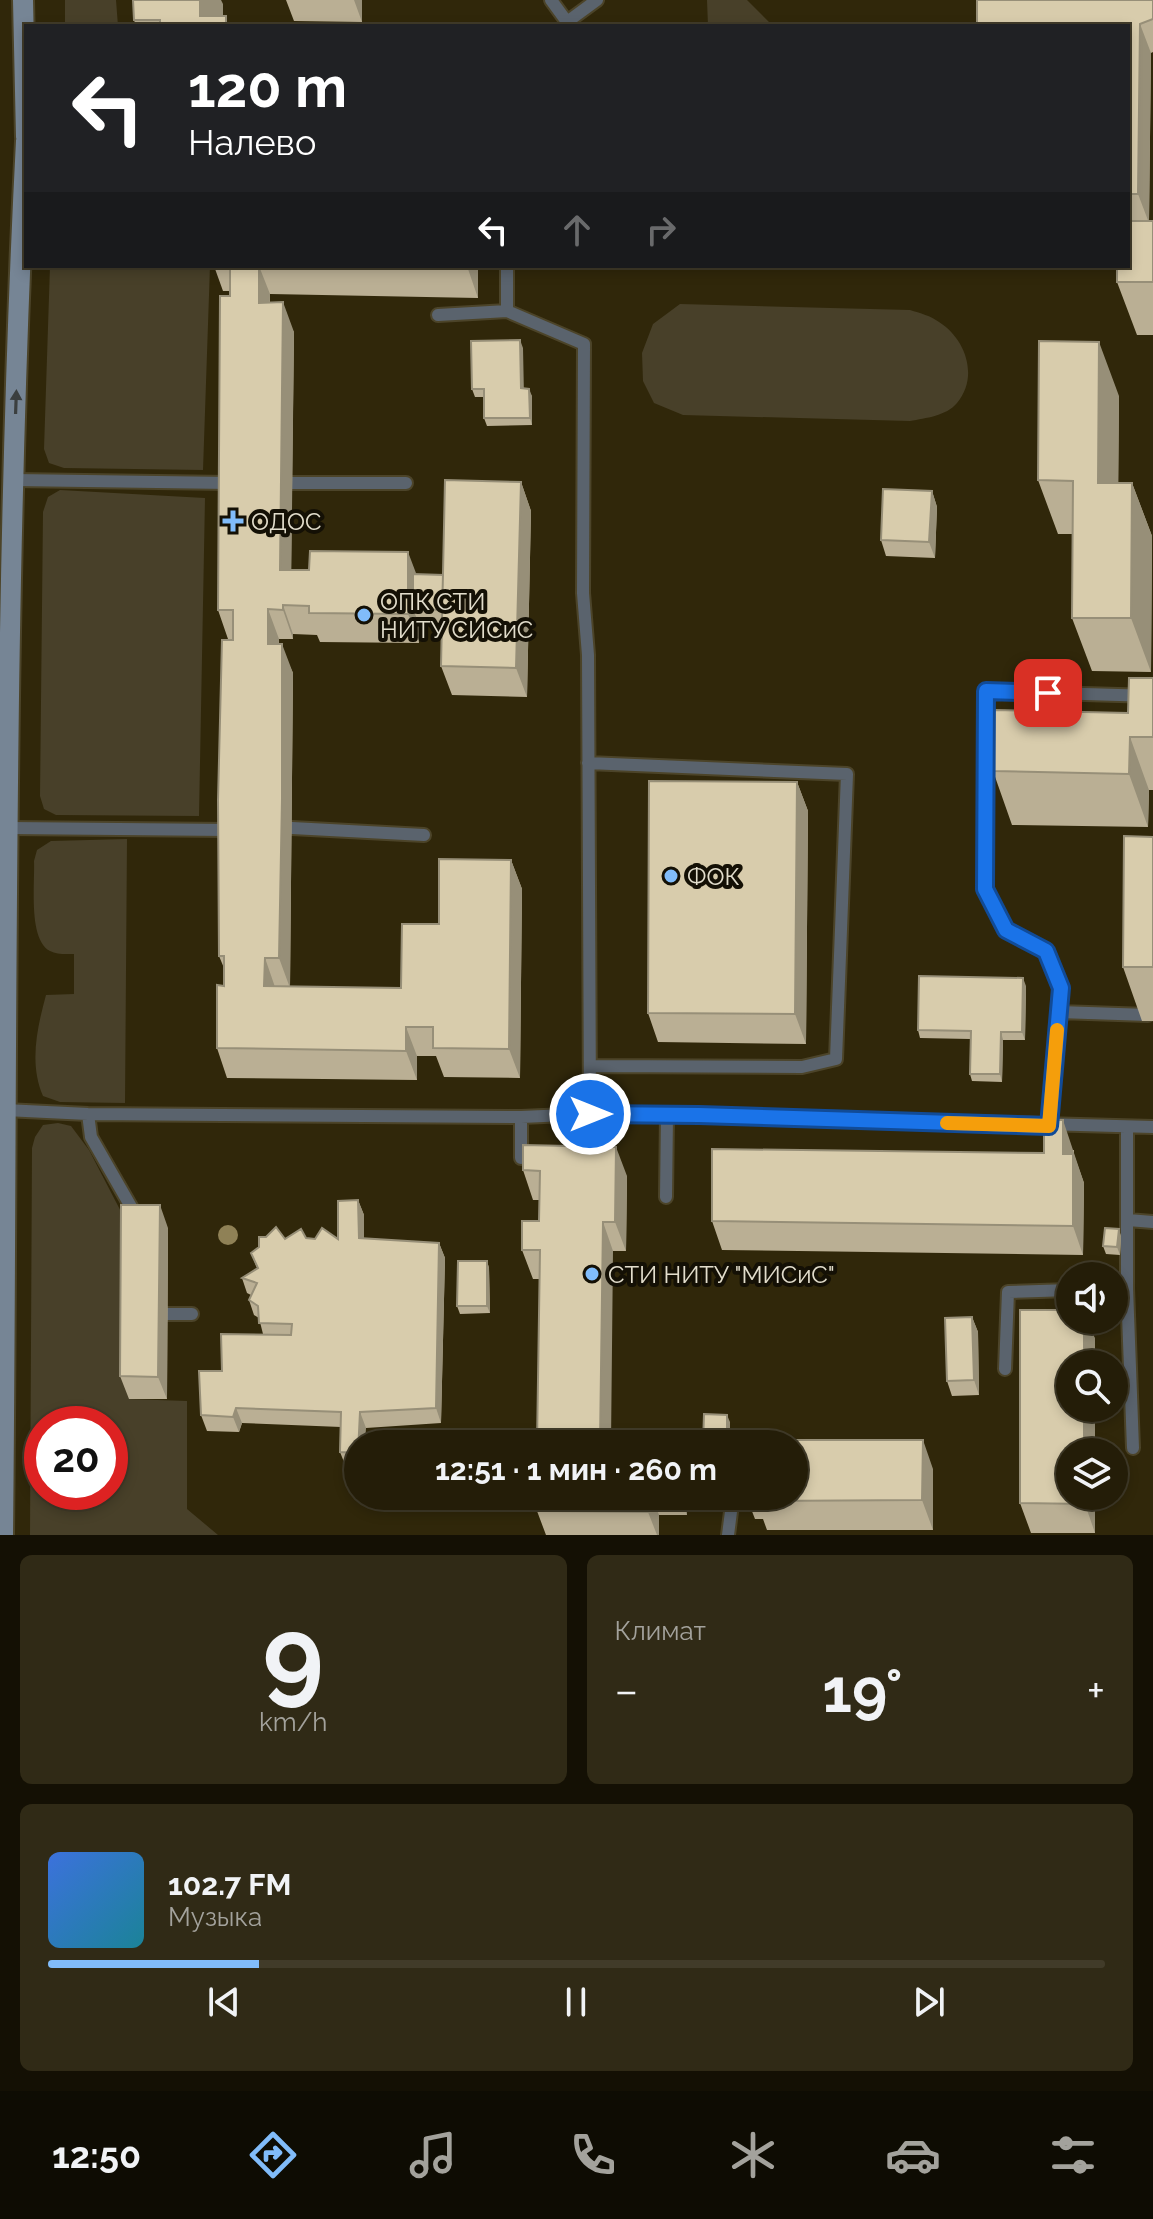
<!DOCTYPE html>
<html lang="ru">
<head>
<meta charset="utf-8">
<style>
	:root { --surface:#241d08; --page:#302a16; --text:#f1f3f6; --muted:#a3a29c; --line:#413b29; --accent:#81bcfa }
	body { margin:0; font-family:Raleway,sans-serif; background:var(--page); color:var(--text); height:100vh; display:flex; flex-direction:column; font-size:30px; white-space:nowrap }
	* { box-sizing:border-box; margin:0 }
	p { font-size:26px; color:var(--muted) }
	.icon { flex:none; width:44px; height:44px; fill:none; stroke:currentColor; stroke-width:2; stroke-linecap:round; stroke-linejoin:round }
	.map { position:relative; height:1535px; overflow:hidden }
	.drawer { display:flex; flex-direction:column; gap:20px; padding:20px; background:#141004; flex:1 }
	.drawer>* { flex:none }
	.top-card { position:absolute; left:24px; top:24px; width:1106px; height:244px; border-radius:0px; box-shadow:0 4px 12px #0003,0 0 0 2px var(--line); background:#202124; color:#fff; overflow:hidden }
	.buttons { position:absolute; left:1056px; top:1262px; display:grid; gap:16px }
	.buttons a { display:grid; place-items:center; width:72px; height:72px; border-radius:50%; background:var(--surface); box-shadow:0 4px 12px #0003,0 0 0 2px var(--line); font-size:40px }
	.speed { position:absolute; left:24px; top:1406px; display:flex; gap:16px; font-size:40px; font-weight:700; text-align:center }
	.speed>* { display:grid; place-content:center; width:104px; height:104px; border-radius:50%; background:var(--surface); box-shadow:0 4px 12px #0003,0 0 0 2px var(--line); line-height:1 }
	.speed .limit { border:12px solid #d22; background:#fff; color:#111 }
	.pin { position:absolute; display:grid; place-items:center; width:68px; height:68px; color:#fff; margin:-34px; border-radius:16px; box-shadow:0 4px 12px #0006 }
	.me { position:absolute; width:88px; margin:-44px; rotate:90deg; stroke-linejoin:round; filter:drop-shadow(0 0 6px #0008) }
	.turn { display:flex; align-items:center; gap:28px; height:168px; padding:0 32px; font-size:36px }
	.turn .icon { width:104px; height:104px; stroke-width:2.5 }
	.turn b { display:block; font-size:56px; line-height:68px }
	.lanes { display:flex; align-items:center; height:76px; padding:0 32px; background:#0003; justify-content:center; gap:40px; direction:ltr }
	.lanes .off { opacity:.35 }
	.big { font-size:60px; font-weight:700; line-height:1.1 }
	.drawer .tile { flex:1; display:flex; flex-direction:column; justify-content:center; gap:12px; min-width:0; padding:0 28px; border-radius:12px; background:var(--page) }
	.drawer .dial { align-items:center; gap:0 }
	.dial b { font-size:104px; line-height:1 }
	.song { display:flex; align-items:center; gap:24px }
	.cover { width:96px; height:96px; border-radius:12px; background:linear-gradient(135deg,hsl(220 70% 55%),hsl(190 70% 35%)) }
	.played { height:8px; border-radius:4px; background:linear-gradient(90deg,var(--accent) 20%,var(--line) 20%) }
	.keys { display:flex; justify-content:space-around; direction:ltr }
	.heat { display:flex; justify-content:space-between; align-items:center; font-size:44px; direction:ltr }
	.drawer .tiles { flex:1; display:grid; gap:20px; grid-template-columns:1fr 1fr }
	.tile:last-child { grid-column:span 2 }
	.trip { position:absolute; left:344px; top:1430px; width:464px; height:80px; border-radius:40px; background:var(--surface); box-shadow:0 4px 12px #0003,0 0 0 2px var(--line); font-weight:700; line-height:80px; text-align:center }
	.tab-bar { display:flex; height:128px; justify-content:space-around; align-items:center; background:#0e0c03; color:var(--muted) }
	.tab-bar .icon { width:56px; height:56px }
	.tab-bar .on { color:var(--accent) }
	.tab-bar b { font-size:36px; color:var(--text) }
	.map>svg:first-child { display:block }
</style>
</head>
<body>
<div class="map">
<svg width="1153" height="1535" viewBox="0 0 1153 1535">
	<rect width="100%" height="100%" fill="#30270a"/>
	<!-- green -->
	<path fill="#484029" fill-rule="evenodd" d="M65,0H116L118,26H65Z
		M707,0H747L772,25L816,24V26H708Z
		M50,266H210L203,470L64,468L49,463L44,449Z
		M680,304L910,310C920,313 931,316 939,322C966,339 979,377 957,403C946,416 926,418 910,421L683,415L654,403L643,381L642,353L653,324Z
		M60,490L205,498L199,816L56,815L44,809L40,796L43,512L48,497Z
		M127,839L125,1103L60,1102L43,1096C29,1064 37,1028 46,995L74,994V954C67,954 57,955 50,951C28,939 35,884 34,861L37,850L51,841Z
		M58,1123L71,1126L89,1150L129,1227V1399L187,1401V1509L218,1535H30L32,1148L35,1137L43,1125ZM42,1424H110V1492H42Z"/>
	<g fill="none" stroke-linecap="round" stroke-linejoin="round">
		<!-- service casing -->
		<g stroke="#4c4429" stroke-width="16">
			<path id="service" d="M551,0L570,26
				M567,22L597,0
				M507,311L584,344L583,593L588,655L590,1114
				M438,315L507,311V266
				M14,480L229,483
				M292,483H406
				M588,763L847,774L836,1059L802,1067L590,1066
				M8,828L229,830
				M292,828L424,835
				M1059,1012L1148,1015
				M5,1110L88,1114L521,1117L590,1114H667L1153,1127
				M88,1114L91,1137L138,1219
				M1049,1126L1061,988L1046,951L1006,930L985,889L986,691L1153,696
				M1127,1127V1288L1133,1448
				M521,1158V1117
				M666,1197L667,1114
				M1128,1220L1153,1222
				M152,1314H192
				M1005,1369L1008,1292L1070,1290
				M728,1535L733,1496"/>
		</g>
		<!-- secondary casing -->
		<g stroke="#4c4429" stroke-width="24">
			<path id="secondary" d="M23,0L26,137
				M3,1535C8,1070 2,605 26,141"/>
		</g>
		<!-- service -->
		<use href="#service" stroke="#5a636d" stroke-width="12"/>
		<!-- secondary -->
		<use href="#secondary" stroke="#768595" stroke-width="20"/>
	</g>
	<!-- trees -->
	<circle fill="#8f8156" cx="228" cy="1235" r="10"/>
	<!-- wall -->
	<path fill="#baaf94" d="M286,0H362V22L294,21Z
		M1153,0V52L1151,53L1149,221H1153V335H1137L1117,282L1128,266V26Z
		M223,4V16L230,26H136L134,20Z
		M214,266H478V298L270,294V302L294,332L291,570L443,575L521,482L531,511L527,697L452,695L441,666L442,625L419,624V643L320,642L317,635L293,634V639H279V644L293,673L290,987L401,988L439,924L511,860L522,889L520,1078L444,1077L436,1056H417V1080L227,1078L217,1048L224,986V968L219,956L233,639H228L218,610L230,291H223Z
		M523,348V388L532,396V425L487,426L484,418V397H475L472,389Z
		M1119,396L1118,483H1132L1152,536L1151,672L1092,671L1072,618L1073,534H1058L1038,480Z
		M932,491L937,507L935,558L886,556L881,540Z
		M1153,678V790H1149L1148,827L1012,825L993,771L1128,713Z
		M797,782L808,811L806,1044L658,1042L648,1013Z
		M1153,837V1021H1142L1123,967Z
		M1026,986L1025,1040H1003L1002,1082L972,1081L970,1074V1039L920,1038L918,1030Z
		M523,1145L627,1176L626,1251H613L539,1279H533L522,1250L539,1221V1200H533L523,1170Z
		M1074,1150V1155L1084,1183L1083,1255L722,1250L712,1221L1044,1153Z
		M358,1200L364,1215V1238L439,1243L445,1258L441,1423L366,1428L358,1444V1468L346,1467L340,1452L341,1427L242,1423L239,1432L207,1431L201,1415L222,1371L263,1334L259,1318L254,1315L249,1300L251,1295L247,1293L242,1278L257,1268L251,1253L285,1239L306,1238L338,1239Z
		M168,1228L167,1399H129L120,1376Z
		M1119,1229L1121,1237L1120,1255L1106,1254L1103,1246Z
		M487,1261L489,1268L490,1313L460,1314L457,1306Z
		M972,1317L978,1332L979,1395L952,1396L947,1381Z
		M1070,1320H1088L1095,1339L1070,1408H1095V1452L1070,1496H1095V1533H1031L1020,1503Z
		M933,1469V1530H767L763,1519H755L746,1496H794Z
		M537,1496H687V1515H659V1535H546L537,1511Z"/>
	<!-- shaded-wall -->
	<path fill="#978f78" d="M200,0H221L223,4V26L200,16Z
		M354,0H362V22Z
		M1140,24L1151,53L1149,223L1138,194Z
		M259,266L270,294L269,332L259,303Z
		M468,266H478V298L468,269Z
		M283,302L294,332L291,599L280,570Z
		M520,340L523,348L524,396L521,388Z
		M1099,342L1119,396L1118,536L1098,483Z
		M529,389L532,396V425L530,418Z
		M521,482L531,511L527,697L516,668Z
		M1132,483L1152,536L1151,672L1131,618Z
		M932,491L937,507L935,558L929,542Z
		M408,552L419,581L413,609L419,624V643L408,614Z
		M283,605L293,634V639L283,610Z
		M268,609L279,639L278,673L268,644Z
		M282,644L293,673L290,988L279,958Z
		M1130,737L1149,790L1148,827L1129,774Z
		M797,782L808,811L806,1044L795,1014Z
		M511,860L522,889L520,1078L509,1049Z
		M265,958L275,987L264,986Z
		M1023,978L1026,986L1025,1040L1022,1032Z
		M406,1027L417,1056V1080L406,1051Z
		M1001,1032L1003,1040L1002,1082L1000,1074Z
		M1063,1120L1084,1183L1083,1255L1073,1226L1063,1154Z
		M616,1147L627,1176L626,1251L615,1222Z
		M358,1200L364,1215V1253L359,1238Z
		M160,1205L168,1228L167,1399L158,1377Z
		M603,1222L613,1251L611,1444H600Z
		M1119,1229L1121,1237L1120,1255L1117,1247Z
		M439,1243L445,1258L441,1423L436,1408Z
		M487,1261L489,1268L490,1313L487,1306Z
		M972,1317L978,1332L979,1395L974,1380Z
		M1084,1320H1088L1095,1339V1364H1084Z
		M236,1408L242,1423L239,1432L233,1417Z
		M1084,1408H1095V1452H1084Z
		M360,1412L366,1428L365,1444H359Z
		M727,1415L730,1422V1444H727Z
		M923,1440L933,1469V1530L922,1500Z
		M649,1496H652L659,1515V1535H657L648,1512Z
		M680,1496H687V1515Z
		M1085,1496H1095V1533L1085,1504Z"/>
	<!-- building -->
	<path fill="#d8ccac" stroke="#978f78" stroke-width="2" d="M133,0H200V16H226V26H160V20H134Z
		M977,0H1153V19L1140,24L1138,194H1128V26H977Z
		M1128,221H1153V282H1117V266H1128Z
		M230,266H259V303L283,302L280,570H309L310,551L408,552V614L309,613V606L283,605V610L268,609V644H282V799L279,958H265L264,986L401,988L402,924H439V859L511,860L509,1049L433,1048V1027H406V1051L217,1048V985L224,986V956H219L218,800L222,640H233V610H218L220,296H230Z
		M313,266H468V269Z
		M520,340L521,388L529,389L530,418H484V389H472L471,341Z
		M1039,341L1099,342L1098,483H1132L1131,618H1072L1073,481L1038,480Z
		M445,480L521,482L516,668L441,666Z
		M883,489L932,491L929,542L881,540Z
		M413,574L443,575L442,610L413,609Z
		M1129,678H1153V737H1130L1129,774L993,771L994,710L1128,713Z
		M649,781L797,782L795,1014L648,1013Z
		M1124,836L1153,837V967H1123Z
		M919,976L1023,978L1022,1032H1001L1000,1074H970L971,1031L918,1030Z
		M1044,1120H1063V1154H1073V1226L712,1221V1149L1044,1153Z
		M523,1145L616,1147L615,1222H603L600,1444H537L540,1250H522V1221H539L540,1171L523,1170Z
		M358,1200L359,1238L439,1243L436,1408L360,1412L358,1453L340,1452L341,1412L236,1408L233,1417L201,1415L199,1371H222L221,1334L291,1335L292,1324L259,1323L258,1306L249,1300L257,1283L242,1278L258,1268L251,1253L259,1247V1237H266L276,1227L285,1239L301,1229L306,1238L315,1239L322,1228L338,1239V1201Z
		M121,1205H160L158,1377L120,1376Z
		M1105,1228L1119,1229L1117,1247L1103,1246Z
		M458,1261H487V1306H457Z
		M1020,1310H1070V1320H1084V1364H1070V1408H1084V1452H1070V1496H1085V1504L1020,1503Z
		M972,1317L974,1380L947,1381L945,1318Z
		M704,1414L727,1415V1444H703Z
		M756,1440H923L922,1500L756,1501V1496H794V1444H756Z
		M537,1496H649L648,1512L537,1511Z"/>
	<!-- one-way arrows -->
	<defs><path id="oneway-solid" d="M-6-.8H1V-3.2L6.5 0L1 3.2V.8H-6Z" transform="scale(2)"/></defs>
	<use fill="#3b3f3f" href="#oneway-solid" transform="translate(16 402) rotate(-88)"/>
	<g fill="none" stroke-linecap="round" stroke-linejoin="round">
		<!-- route casing -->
		<g stroke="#114b97" stroke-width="20">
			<path id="route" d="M590,1114L699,1115L1049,1126L1061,988L1046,951L1006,930L985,889L986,691L1048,693"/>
		</g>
		<!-- route -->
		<use href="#route" stroke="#1a73e8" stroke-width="14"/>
		<!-- slow -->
		<path stroke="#f59e0b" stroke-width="14" d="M947,1123L1049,1126L1057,1030"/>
	</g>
	<!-- markers -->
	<g fill="#81bcfa" stroke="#141005" stroke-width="3">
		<path d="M229 509h8v8h8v8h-8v8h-8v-8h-8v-8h8z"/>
		<circle cx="364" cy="615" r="8"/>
		<circle cx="671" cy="876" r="8"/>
		<circle cx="592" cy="1274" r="8"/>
	</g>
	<g text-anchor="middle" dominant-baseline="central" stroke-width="8" stroke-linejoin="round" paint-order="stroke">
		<!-- poi labels -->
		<g font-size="24" fill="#e2ddcc" stroke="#141005" text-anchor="start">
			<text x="251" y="521">ОДОС</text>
			<text x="380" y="601">ОПК СТИ<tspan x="380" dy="28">НИТУ СИСиС</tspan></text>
			<text x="687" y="876">ФОК</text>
			<text x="608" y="1274">СТИ НИТУ "МИСиС"</text>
		</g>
	</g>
</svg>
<div class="buttons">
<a><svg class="icon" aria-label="sound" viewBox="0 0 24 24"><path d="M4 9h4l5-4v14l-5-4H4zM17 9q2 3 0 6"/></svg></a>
<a><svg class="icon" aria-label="search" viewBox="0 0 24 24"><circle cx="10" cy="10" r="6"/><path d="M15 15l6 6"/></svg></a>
<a><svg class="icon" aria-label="layers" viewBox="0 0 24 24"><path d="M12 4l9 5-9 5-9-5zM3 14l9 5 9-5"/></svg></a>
</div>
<div class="speed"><div class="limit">20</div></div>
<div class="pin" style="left:1048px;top:693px;background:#d93025"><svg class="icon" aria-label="arrive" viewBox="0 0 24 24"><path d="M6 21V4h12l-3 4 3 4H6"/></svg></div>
<svg class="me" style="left:590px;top:1114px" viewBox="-20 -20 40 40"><circle r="17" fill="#1a73e8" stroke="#fff" stroke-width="3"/><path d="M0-11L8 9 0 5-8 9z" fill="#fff"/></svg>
<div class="trip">12:51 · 1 мин · 260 m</div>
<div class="top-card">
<div class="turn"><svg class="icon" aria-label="left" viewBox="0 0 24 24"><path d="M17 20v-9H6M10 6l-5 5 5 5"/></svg><div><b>120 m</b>Налево</div></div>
<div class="lanes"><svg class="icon" aria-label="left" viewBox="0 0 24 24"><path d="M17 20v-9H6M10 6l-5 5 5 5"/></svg><svg class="icon off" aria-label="ahead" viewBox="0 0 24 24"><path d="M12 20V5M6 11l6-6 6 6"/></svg><svg class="icon off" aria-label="right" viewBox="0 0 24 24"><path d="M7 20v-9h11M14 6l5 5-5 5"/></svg></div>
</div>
</div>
<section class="drawer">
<div class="tiles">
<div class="tile dial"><b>9</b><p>km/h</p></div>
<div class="tile"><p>Климат</p>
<div class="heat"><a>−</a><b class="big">19°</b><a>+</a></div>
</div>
<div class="tile">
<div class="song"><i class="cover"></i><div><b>102.7 FM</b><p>Музыка</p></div></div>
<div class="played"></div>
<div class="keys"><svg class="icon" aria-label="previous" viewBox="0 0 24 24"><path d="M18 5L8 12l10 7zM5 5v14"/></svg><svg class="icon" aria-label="pause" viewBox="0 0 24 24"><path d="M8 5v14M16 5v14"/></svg><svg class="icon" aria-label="next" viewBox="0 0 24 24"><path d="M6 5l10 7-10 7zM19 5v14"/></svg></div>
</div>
</div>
</section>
<nav class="tab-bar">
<b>12:50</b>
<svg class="icon on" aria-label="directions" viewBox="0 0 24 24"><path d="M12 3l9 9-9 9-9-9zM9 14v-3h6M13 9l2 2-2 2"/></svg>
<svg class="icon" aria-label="music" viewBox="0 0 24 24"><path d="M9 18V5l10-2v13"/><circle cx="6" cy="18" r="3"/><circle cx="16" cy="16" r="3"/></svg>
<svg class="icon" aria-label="phone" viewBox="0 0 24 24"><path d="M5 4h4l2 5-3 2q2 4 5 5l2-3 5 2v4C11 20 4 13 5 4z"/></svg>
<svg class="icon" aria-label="climate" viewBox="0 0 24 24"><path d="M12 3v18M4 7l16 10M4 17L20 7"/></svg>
<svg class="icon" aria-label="car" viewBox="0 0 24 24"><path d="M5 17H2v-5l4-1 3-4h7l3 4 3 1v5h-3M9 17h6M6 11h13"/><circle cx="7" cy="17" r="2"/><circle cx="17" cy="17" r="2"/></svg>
<svg class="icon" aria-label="filters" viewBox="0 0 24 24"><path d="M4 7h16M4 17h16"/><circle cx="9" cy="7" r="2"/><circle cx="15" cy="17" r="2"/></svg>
</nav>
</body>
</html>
